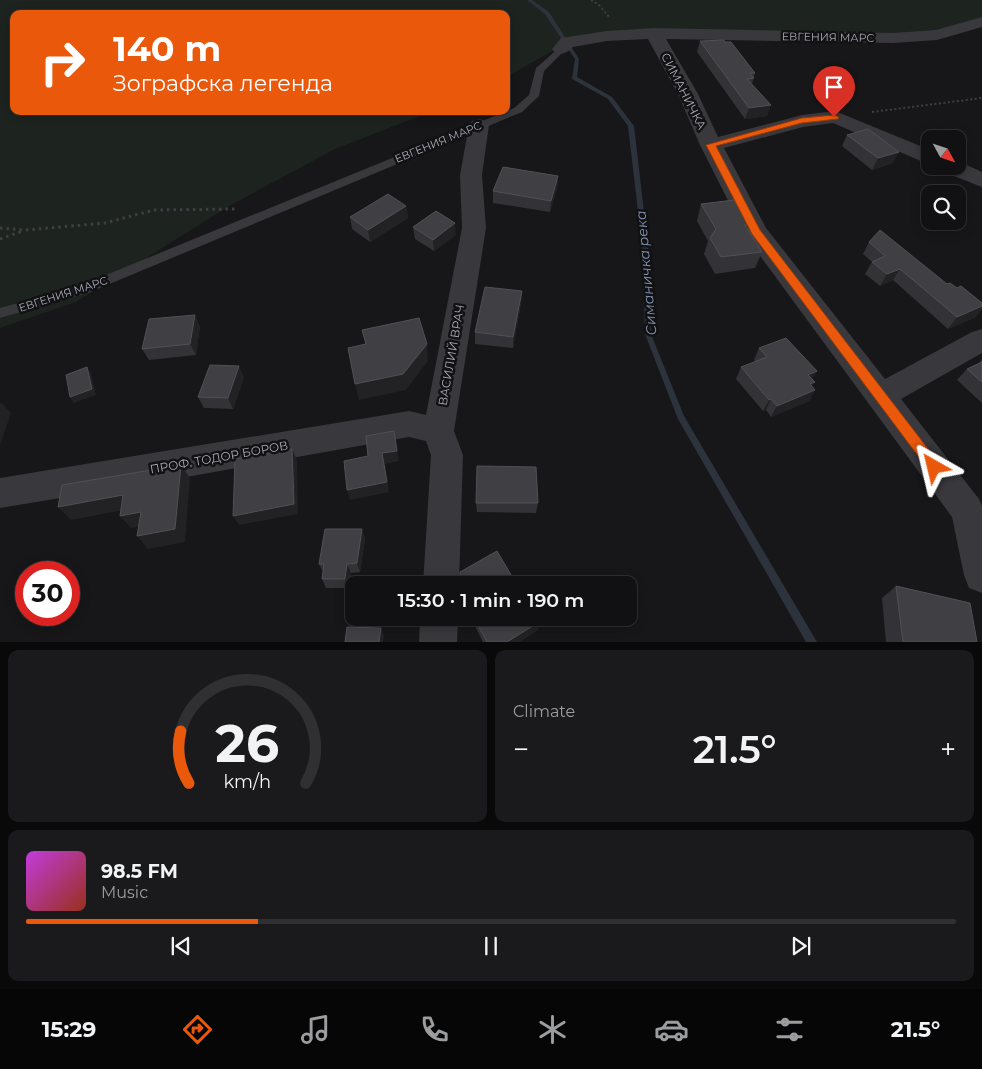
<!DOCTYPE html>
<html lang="en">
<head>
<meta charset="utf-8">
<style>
	:root { --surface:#111012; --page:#1a191b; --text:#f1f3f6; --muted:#9c9d9f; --line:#303032; --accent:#ea580c }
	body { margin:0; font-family:Montserrat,sans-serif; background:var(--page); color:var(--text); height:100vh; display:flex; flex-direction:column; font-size:19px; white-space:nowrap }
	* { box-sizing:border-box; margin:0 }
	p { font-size:16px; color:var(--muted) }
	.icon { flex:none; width:28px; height:28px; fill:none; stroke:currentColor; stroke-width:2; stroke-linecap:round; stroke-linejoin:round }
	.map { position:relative; height:642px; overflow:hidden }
	.panel { display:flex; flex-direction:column; gap:8px; padding:8px; background:#09090a; flex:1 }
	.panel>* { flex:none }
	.banner { position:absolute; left:10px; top:10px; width:500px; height:105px; border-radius:10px; box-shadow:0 2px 12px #0003,0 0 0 1px var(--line); background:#ea580c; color:#fff; overflow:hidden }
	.needle { width:32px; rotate:130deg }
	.buttons { position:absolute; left:921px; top:130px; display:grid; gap:10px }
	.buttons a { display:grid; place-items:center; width:45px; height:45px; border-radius:10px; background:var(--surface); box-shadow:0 2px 12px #0003,0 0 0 1px var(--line); font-size:25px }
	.speed { position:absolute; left:15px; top:561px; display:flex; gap:10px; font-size:25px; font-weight:700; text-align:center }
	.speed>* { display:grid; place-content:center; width:65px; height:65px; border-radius:50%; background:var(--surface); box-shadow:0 2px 12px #0003,0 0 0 1px var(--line); line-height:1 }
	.speed .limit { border:8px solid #d22; background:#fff; color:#111 }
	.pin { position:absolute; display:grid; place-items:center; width:42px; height:42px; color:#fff; margin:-51px -21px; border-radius:50% 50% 50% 0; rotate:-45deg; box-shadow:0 0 5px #0007 }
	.pin .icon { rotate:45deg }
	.me { position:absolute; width:55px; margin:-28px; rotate:323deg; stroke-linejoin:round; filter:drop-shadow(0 0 4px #0008) }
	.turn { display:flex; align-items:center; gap:18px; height:105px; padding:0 20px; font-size:22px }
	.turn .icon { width:65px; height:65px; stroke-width:2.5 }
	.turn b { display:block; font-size:35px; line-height:42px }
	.big { font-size:38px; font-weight:600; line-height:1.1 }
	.panel .tile { flex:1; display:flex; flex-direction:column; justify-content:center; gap:8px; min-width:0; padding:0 18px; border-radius:10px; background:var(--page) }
	.panel .dial { align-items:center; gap:0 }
	.dial svg { height:130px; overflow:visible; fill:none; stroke:var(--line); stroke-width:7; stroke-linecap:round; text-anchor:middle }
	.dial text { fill:var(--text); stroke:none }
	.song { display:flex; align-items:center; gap:15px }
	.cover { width:60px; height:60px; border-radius:8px; background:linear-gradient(135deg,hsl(290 70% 55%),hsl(10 70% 35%)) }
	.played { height:5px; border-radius:2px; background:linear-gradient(90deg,var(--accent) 25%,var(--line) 25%) }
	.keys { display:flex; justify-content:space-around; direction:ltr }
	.heat { display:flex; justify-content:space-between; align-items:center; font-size:28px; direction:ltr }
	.panel .tiles { flex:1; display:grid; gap:8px; grid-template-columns:1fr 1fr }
	.tile:last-child { grid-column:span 2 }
	.trip { position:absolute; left:345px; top:576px; width:292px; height:50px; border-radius:10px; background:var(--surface); box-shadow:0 2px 12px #0003,0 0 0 1px var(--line); font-weight:600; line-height:50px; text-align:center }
	.tabs { display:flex; height:80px; justify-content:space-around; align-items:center; background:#070607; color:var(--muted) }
	.tabs .icon { width:35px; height:35px }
	.tabs .on { color:var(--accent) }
	.tabs b { font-size:22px; color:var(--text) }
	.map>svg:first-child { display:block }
</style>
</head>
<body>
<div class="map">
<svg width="982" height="642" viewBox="0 0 982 642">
	<rect width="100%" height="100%" fill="#171618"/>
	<!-- green -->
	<path fill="#1d231e" d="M0,0H982V22L937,35L654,33L567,43L506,77V14H14V111H433L335,149L231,205L76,302L0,328Z"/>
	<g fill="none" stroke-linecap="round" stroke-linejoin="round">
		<!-- stream -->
		<path fill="#2d333c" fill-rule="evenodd" d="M527,0H532L549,12L579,59L577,77L612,97L634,126L648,246L651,334L684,416L817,642H806L678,419L645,334L642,246L628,126L608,99L572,79L575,59L545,14Z"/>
		<!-- path-far1 -->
		<path stroke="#3e3f44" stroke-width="2" stroke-dasharray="2 2.5" stroke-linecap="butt" d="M591,0L599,5L610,18
			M872,112L982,98"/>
		<!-- path -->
		<path stroke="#3e3f44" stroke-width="3" stroke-dasharray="2.5 4" stroke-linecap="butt" d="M0,228L26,230L105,223L154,210L235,209
			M0,239L23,231"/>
		<!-- lane -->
		<path fill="#38383d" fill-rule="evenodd" d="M561,46L564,47V51L544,71L539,96L522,112L88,293L0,318V308L79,286L514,108L529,95L536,68Z"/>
		<!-- street -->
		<path fill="#38383d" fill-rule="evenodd" d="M982,17V27L937,40L893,43L666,39L698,94L718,137L802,115L835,111L930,150V165L833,123L803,127L724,148L766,228L885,379L972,332L982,329V353L901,399L979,499L982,506V593L969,588L964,575L952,517L747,238L700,145L678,94L648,39L607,41L573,47C567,53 563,55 555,53L552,49L561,38L607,31L654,28L893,33L936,30Z
			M479,119L486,121L489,125L482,175L486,228L454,431L463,455L459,585H423L431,455L426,441L409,437L181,478L0,508V478L409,411L426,415L462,228L460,175L469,125L472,121Z
			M958,161L982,172V187L941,171L938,166H958Z
			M420,618H458L457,642H419Z"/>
	</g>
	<!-- wall -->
	<path fill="#333236" d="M700,41L725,42L755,73L752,84L771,105L767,116L745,119L697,52Z
		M847,135L893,163L872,170L842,146Z
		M558,176L557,188L550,212L493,203V191Z
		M701,204L750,224L748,230L762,252L755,268L715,274L704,254L708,241L697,221Z
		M406,206L408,218L370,242L352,229L350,217Z
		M413,227L456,235L434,251L415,239Z
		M869,242L976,317L948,329L893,280L880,286L865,274L872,262L863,254Z
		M522,291L521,303L513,348L475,344V332Z
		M200,326L196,355L149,360L142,349Z
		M759,348L817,371L812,379V387L815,390L809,401L771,417L766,410L763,411L736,379L741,367L756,362L754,360Z
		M982,359V403L957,380L967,369L979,363Z
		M244,377L233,409L204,408L198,397Z
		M476,503H538L536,513L477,512Z
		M362,529L365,539L360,572L351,573L349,588H326L322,579L323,572L319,564Z
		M896,586L977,642H886L882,598Z
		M471,618H537L539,622L538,630L519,642H483Z"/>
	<!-- shaded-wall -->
	<path fill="#222124" d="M771,105L767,116L745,119L749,108Z
		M899,152L893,163L872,170L878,158Z
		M558,176L557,188L550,212L551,201Z
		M406,206L408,218L370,242L368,230Z
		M455,223L456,235L434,251L433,240Z
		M900,269L893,280L880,286L887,274Z
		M522,291L521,303L513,348V337Z
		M982,306V309L976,317L948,329L957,317Z
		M195,315L200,326L196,355L190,344Z
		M427,344L428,361L406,390L359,400L355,384Z
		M239,366L244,377L233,409L228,398Z
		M87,367L91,373L96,395L74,403L70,397Z
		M817,371L810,383L808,375Z
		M815,382L809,392L815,390L809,401L771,417L777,406L810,384Z
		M771,399L766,410L763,411L769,400Z
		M1,402L11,413L0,445V404Z
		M394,431L399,461L385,464L389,492L350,500L347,490L382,453Z
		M292,449L297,460L298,514L239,525L233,516Z
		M181,465L190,478L185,542L148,549L137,536Z
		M123,495L134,508L71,520L58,507Z
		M141,512L151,525L131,528L120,516Z
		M362,529L365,539L360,572L357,563Z
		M347,564L351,573L349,588L345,579Z
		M539,622L538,630L519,642H507Z
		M381,628L384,636L383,642H379Z"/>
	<!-- building -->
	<path fill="#403f44" stroke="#505056" d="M724,40L725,42H731L755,73H750L754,78L747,79L771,105L749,108L700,41Z
		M868,129L899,152L878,158L847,135Z
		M503,167L558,176L551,201L493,191Z
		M388,194L406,206L368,230L350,217Z
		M734,200L750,224L745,225L762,252L721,257L710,238L716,229L701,204Z
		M436,211L455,223L433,240L413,227Z
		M880,230L947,284L950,283L957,288L961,286L982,303V306L957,317L900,269L887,274L872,262L885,256L869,242Z
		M485,287L522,291L513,337L475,332Z
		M195,315L190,344L142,349L149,319Z
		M419,318L427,344L403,374L355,384L348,348L366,344L362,330Z
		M786,338L817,371L808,375L815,382L810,384L815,390L777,406L771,399L769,400L741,367L767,357L759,348Z
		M982,362V382L967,369Z
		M210,365L239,366L228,398L198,397Z
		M87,367L92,389L70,397L66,375Z
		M394,431L397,451L382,453L387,482L347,490L344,461L368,456L366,436Z
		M292,449L294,504L233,516L235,459Z
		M181,465L175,529L137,536L141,512L120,516L123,495L58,507L62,485Z
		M477,466L536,467L538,503H476Z
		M325,529H362L357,563L347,564L345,579H322L324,564H319Z
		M497,551L517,585H457L453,578H460V572Z
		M896,586L970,603L977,642H903Z
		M474,618H537L539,622L507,642H487Z
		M347,627L381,628L379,642H345Z"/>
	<!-- route -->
	<path fill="#ea580c" stroke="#983908" d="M834,115L839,117L838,119L802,123L716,146L760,230L939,463L941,467L939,472L934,473L930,472L752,234L706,145L802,118Z"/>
	<g text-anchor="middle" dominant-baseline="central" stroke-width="5" stroke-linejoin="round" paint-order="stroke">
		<!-- far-street labels -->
		<g font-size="11" fill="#a9abb8" stroke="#121113">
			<text transform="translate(828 37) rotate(1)">ЕВГЕНИЯ МАРС</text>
			<text transform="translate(438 142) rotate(-22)">ЕВГЕНИЯ МАРС</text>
			<text transform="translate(63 294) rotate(-18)">ЕВГЕНИЯ МАРС</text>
		</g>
		<!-- street labels -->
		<g font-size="12" fill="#a9abb8" stroke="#121113">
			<text transform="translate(684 91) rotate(63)">СИМАНИЧКА</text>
			<text transform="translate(451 355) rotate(-80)">ВАСИЛИЙ ВРАЧ</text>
			<text transform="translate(219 457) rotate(-10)">ПРОФ. ТОДОР БОРОВ</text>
		</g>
		<!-- water labels -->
		<g font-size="14" font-style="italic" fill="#8094b3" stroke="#121113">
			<text transform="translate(646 273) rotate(-95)">Симаничка река</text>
		</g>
	</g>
</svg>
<div class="buttons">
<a><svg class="needle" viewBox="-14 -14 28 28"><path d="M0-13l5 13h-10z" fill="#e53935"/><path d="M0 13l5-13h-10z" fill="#9c9d9f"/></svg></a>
<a><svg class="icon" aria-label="search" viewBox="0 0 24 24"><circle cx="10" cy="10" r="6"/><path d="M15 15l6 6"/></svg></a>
</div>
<div class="speed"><div class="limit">30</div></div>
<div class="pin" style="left:834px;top:117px;background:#d93025"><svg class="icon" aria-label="arrive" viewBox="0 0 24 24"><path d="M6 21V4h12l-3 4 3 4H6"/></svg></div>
<svg class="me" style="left:934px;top:467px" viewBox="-20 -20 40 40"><path d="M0-17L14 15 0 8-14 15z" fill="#ea580c" stroke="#fff" stroke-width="4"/></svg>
<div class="trip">15:30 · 1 min · 190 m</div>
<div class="banner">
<div class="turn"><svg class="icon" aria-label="right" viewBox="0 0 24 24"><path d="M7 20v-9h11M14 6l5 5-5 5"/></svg><div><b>140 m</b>Зографска легенда</div></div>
</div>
</div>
<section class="panel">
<div class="tiles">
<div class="tile dial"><svg viewBox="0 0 100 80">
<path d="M14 69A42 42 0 1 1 86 69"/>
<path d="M14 69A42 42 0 0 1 9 37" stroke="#ea580c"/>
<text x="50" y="56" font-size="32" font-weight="700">26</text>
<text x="50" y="72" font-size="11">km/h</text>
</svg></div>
<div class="tile"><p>Climate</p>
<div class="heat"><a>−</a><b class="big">21.5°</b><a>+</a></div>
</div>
<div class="tile">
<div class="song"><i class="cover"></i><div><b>98.5 FM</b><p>Music</p></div></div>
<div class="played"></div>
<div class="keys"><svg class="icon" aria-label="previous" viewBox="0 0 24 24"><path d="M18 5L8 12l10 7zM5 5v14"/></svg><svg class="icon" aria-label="pause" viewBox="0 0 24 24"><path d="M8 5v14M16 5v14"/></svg><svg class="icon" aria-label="next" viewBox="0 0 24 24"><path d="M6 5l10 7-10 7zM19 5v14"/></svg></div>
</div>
</div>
</section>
<nav class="tabs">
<b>15:29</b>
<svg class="icon on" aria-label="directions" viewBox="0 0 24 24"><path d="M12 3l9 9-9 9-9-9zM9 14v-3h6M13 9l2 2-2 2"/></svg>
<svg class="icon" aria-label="music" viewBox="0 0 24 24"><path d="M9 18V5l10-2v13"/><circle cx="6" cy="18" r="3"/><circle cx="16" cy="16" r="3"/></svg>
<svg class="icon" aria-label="phone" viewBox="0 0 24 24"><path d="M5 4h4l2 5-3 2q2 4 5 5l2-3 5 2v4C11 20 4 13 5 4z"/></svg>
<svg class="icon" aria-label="climate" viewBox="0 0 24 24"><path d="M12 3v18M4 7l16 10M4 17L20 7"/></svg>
<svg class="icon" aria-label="car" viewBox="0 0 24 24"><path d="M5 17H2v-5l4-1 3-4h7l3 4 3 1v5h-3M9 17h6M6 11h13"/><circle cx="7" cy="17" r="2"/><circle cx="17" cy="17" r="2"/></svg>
<svg class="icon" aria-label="filters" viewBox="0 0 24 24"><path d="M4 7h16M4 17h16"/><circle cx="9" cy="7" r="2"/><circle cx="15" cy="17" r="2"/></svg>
<b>21.5°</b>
</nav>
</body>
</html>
